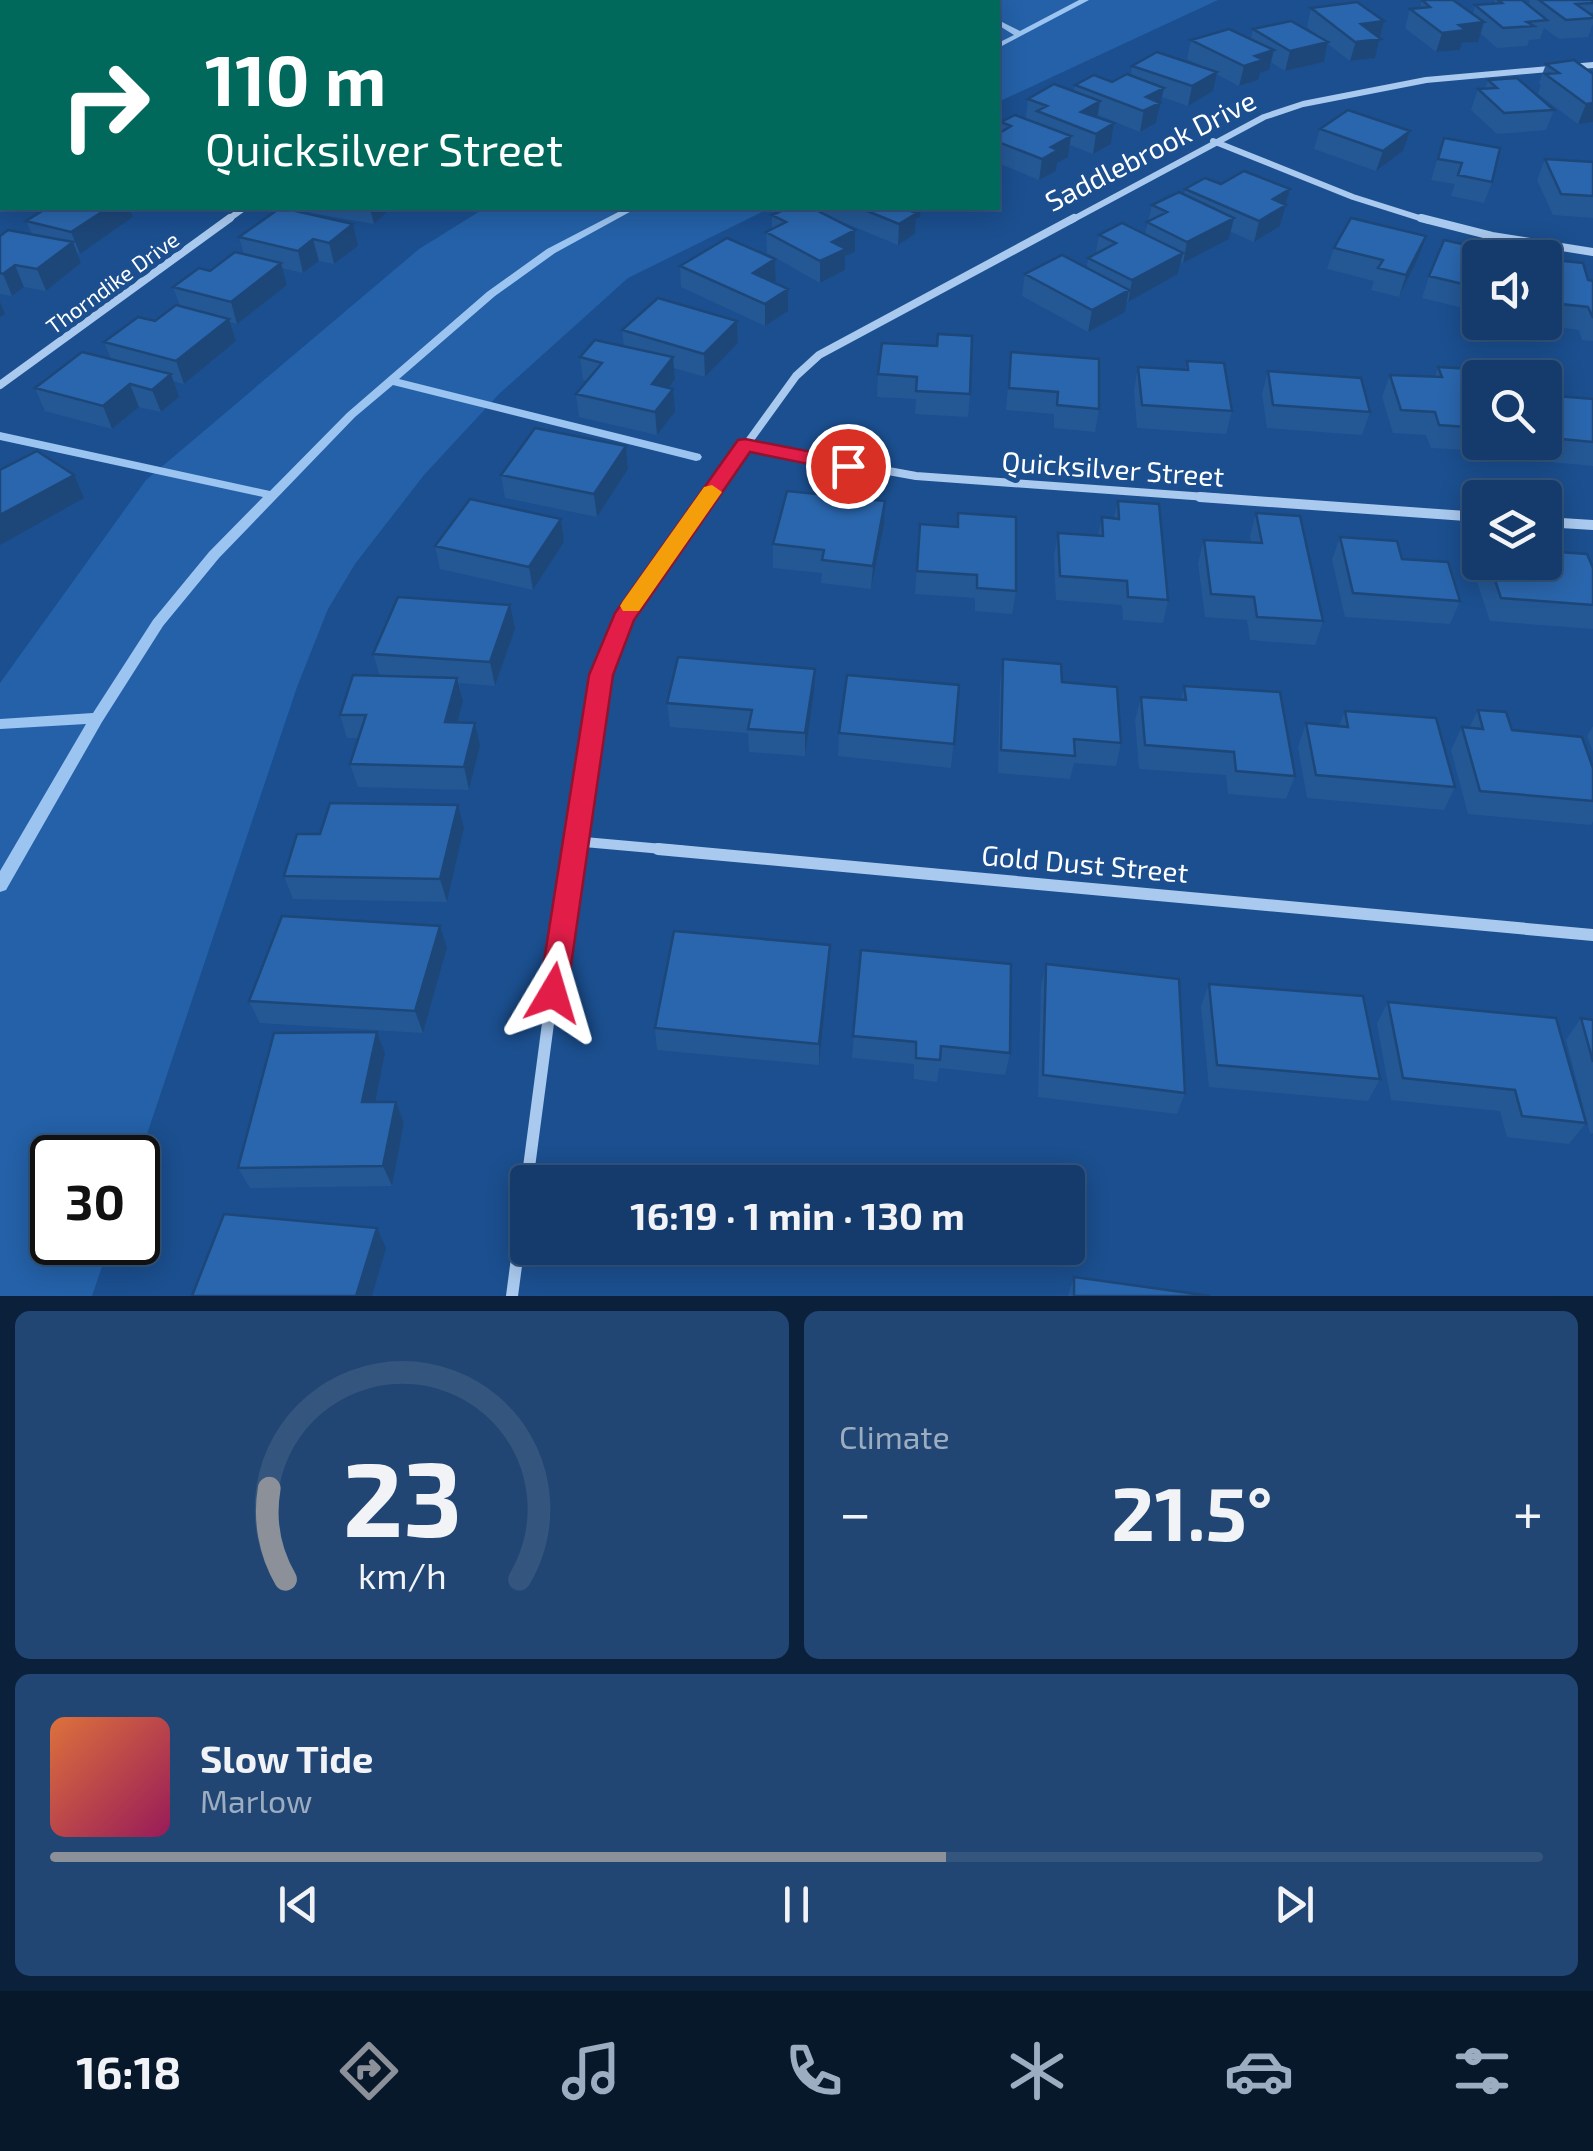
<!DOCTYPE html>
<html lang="en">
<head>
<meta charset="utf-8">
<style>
	:root { --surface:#143b6b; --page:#214673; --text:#f1f3f6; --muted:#9dadc1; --line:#33557e; --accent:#8c9099 }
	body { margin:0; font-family:"Exo 2",sans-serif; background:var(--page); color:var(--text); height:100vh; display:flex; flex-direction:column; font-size:38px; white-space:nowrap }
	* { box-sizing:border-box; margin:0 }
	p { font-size:32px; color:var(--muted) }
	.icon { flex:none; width:55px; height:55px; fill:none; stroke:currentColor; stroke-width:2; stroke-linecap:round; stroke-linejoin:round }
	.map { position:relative; height:1296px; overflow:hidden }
	.sheet { display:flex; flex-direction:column; gap:15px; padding:15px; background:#0b203b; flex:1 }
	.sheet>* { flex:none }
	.hud { position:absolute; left:0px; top:0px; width:1000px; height:210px; box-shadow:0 5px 25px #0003,0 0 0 2px var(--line); background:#00695c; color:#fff; overflow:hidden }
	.tools { position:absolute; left:1462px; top:240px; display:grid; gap:20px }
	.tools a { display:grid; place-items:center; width:100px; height:100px; border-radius:10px; background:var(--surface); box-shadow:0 5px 25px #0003,0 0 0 2px var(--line); font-size:50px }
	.speed { position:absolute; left:30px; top:1135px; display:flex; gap:20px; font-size:50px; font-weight:700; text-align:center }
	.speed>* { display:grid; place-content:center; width:130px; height:130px; border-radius:50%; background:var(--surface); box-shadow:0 5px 25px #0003,0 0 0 2px var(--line); line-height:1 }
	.speed .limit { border:5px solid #111; border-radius:15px; background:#fff; color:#111 }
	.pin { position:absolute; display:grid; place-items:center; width:85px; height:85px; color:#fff; margin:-42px; border:5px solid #fff; border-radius:50%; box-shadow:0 2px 10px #0007 }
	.me { position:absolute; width:110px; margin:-55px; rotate:7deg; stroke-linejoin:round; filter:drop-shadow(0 0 8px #0008) }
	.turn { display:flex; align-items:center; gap:35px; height:210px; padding:0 40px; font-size:45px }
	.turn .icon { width:130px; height:130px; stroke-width:2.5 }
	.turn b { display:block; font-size:70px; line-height:85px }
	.big { font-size:75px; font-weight:700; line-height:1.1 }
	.sheet .widget { flex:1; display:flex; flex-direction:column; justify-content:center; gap:15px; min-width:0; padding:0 35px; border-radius:15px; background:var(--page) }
	.sheet .dial { align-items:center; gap:0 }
	.dial svg { height:260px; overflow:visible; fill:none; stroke:var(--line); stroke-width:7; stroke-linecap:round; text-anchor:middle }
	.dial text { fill:var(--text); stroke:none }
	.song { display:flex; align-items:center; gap:30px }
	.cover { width:120px; height:120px; border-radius:15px; background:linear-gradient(135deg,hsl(20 70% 55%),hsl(330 70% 35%)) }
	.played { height:10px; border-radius:5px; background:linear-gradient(90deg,var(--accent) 60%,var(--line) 60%) }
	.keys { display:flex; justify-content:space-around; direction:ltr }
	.heat { display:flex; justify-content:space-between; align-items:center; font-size:55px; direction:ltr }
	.sheet .tiles { flex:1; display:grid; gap:15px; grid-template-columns:1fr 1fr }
	.widget:last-child { grid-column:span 2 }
	.trip { position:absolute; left:510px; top:1165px; width:575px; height:100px; border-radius:10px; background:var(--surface); box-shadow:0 5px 25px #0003,0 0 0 2px var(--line); font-weight:700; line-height:100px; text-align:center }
	.tab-bar { display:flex; height:160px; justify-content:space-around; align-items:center; background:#08182b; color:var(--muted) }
	.tab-bar .icon { width:70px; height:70px }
	.tab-bar .active { color:var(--accent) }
	.tab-bar b { font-size:45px; color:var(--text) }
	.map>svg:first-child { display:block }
</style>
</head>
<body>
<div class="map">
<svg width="1593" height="1296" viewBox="0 0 1593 1296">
	<rect width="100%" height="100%" fill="#1b4f8f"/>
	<!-- green -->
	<path fill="#2461a8" d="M974,0H1218L998,102V2H969Z
		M485,208H770L628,278L499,394L424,475L355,564L328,609L297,687L138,1161V1158H52V1242L110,1243L92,1296H0V683L146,480L419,249Z"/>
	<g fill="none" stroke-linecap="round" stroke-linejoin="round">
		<!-- stream -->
		<path fill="#9cc4f0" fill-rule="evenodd" d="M733,0H788L791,2H742Z
			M1079,0H1089L998,48V43L1014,35L998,25V20L1020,31Z
			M626,208H637L555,253L495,296L399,379L700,454L702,457L700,460L696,461L393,385L355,417L219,558L163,626L102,722L6,890L0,892V871L86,724L0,729V719L93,713L153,620L209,552L263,497L0,440V432L270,491L347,413L487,292L547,249Z"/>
		<!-- minor-far3 -->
		<path stroke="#a9c9ee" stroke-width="6" d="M1213,141L1353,197L1429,221
			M226,221L244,208
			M1070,221L1264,117L1303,104L1426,80L1593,65"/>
		<!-- minor-far2 -->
		<path stroke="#a9c9ee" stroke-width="8" d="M1421,218L1492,236L1593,252
			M0,385L230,218
			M745,445L916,476L1234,499
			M707,499L796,376L819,355L1074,218"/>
		<!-- minor-far1 -->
		<path stroke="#a9c9ee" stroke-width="10" d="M1200,497L1480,517
			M1545,522L1593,525
			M573,841L685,851
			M571,851C580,776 589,694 622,625C645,579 679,538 709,497"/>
		<!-- minor -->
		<path stroke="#a9c9ee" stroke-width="12" d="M658,849L1593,935
			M512,1296L571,849"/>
	</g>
	<!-- wall -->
	<path fill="#245895" d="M38,0H117L191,2H38Z
		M1422,0L1473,14L1475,5L1494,4L1495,0H1522L1528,5L1530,0H1593V13L1592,12L1591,15L1593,16V24L1588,37L1559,39L1544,28L1540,39L1529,40L1527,46L1497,48L1480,33L1478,42L1462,43L1460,50L1436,52L1405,28L1410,9L1420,8Z
		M1311,8L1384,21L1375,58L1350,61L1328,44L1324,62L1285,71L1271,62L1269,70L1260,73L1258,80L1239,86L1216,74L1213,91L1188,106L1162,97L1156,123L1140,132L1098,115V118L1114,123L1111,144L1093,154L1070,145L1068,157L1057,163L1056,171L1039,180L998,163V134L1000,132L1001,122L1026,118L1028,99L1074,91L1075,85L1112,82L1131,76L1132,66H1201L1187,59L1191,40L1251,39L1253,29L1321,38L1307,27Z
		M1546,64L1593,74V122L1578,124L1538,94L1541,85L1539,83Z
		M1488,80L1554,110L1546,130L1497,134L1471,110L1478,89H1485Z
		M1320,129L1410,131L1403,151L1376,171L1314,149Z
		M1444,138L1492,182L1484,203L1451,196L1455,184L1431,180Z
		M1545,159L1593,162V218L1553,215L1537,180Z
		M1221,184L1290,189L1280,226L1254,242L1231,232L1229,239L1183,263L1181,262L1178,274L1128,302L1127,301L1125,312L1088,332L1022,296L1025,274L1087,268L1088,258L1096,253L1099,235L1145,234L1152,205L1184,194L1185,189Z
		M280,208L358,246L334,264L319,261L303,273L282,268L287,285L237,324L230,322L236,341L184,384L173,381L179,397L161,412L139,407L112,429L45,411L35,388L111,359L104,342L155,321L180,306L173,287L244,254L239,237Z
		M309,208H391L374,224L311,213Z
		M819,208H921L920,217L916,219L915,234L898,245L828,216L855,252L845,256V270L820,283L767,253L766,232L772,229V215L819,211Z
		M133,217L80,254L77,253L81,263L46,291L24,287L12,296L0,294V236L32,234L26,221Z
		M1334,248L1418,258L1399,297L1371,290L1374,281L1327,269Z
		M1477,258L1480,259V312L1422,298L1429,276Z
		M775,259L776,281L773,282L788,289V311L765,326L681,287L680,266Z
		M1545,259L1588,280L1593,281V341L1582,340L1579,330L1543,325L1542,322H1545Z
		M737,321L738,343L705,377L674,368L675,379L668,388L675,412L657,435L579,417L576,394L587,381L583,380L580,357L624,346L622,330Z
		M937,346L970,394L968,417L915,414L916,399L877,397L878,374Z
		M1011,352L1099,409L1095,432L1054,428V414L1006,410Z
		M1187,361L1232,411L1226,434L1137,428L1134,390L1138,367L1185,370Z
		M1438,367L1480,388V442H1490L1487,451L1431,448L1426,435L1393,433L1382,397L1390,375L1435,377Z
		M1268,371L1370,412L1362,435L1267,428L1262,394Z
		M1545,395L1593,399V466L1541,461L1535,442H1545Z
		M626,446L628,469L597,517L505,498L501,475Z
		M885,501L884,525L871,589L821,583L822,573L773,568V544Z
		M1118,501L1168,600L1163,623L1123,620L1122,605L1056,600L1054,556L1058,533L1098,536L1102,517L1114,518Z
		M958,513L1016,591L1012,614L975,611V598L915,594L920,524L957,527Z
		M1256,513L1323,621L1315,645L1250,640L1247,620L1205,617L1198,563L1204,540L1251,543L1250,536Z
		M561,519L564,542L533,590L440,569L435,546Z
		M1340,537L1402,559L1460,601L1450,624L1345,617L1332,560Z
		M1480,555V562H1545L1593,568V629L1490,621L1473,570Z
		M515,629L495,686L459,683L463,701L457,722L480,746L469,790L358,787L350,764L359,738H347L340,715L380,676L373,654Z
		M1003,659L1062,682L1121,743L1116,766L1074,763L1070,779L998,773L1000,683Z
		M959,685L951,768L838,756L839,733Z
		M1184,686L1295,776L1286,799L1228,794L1226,775L1139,769L1135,720L1141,697L1181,700Z
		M814,692L805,756L749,752L748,733L670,727L667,703Z
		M1478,710L1512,730L1593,768V821L1591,825L1468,814L1451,750L1462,727L1469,728Z
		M1345,711L1455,787L1444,810L1307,798L1298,747L1306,723L1339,726Z
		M1593,726V752L1587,736Z
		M464,828L447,902L293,899L284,876L320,834Z
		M447,948L423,1033L260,1023L249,1001Z
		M861,950L1010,1053L1005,1075L939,1068L937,1082L914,1079V1064L852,1058Z
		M1046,964L1185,1093L1177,1114L1038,1097L1041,986Z
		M829,967L819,1065L657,1050L655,1028Z
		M1209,984L1380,1079L1368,1101L1209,1087L1201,1006Z
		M1388,1002L1586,1123L1569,1144L1507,1137L1500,1111L1391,1100L1377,1024Z
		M1581,1018L1593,1020V1133H1590L1566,1040Z
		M377,1032L385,1053L375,1102H396L404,1123L392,1186L250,1188L238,1168Z
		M1074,1277L1210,1296H1068Z"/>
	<!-- shaded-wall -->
	<path fill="#1d4779" d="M100,0H117L116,2H98Z
		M2,8V39L0,41V9Z
		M1384,21L1375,58L1350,61L1361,24Z
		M1484,22L1478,42L1462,43L1460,50L1436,52L1442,33L1459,25Z
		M1328,42L1324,62L1285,71L1290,51Z
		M1274,50L1269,70L1260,73L1258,80L1239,86L1244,66L1255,56Z
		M1217,72L1213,91L1188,106L1192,86Z
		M1164,88L1156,123L1140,132L1146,97Z
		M1100,101L1097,121L1081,112Z
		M1593,103V122L1578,124L1586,104Z
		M1114,123L1111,144L1093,154L1096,134Z
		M1410,131L1403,151L1376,171L1383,151Z
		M1071,136L1068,157L1057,163L1056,171L1039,180L1042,159L1051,147Z
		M2,144V170L0,171V146Z
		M1290,189L1280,226L1254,242L1259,221L1273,199Z
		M108,208H129L133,217L80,254L71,232Z
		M370,208H391L374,224Z
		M902,208H921L920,217L916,219L915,234L898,245L899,224Z
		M1234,218L1229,239L1183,263L1187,242Z
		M353,224L358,246L334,264L329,243Z
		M855,230V252L845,256V270L820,283V261L832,242Z
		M1426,236L1418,258L1399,297L1406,275Z
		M313,239L319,261L303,273L298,251Z
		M73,242L81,263L46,291L37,269Z
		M1183,253L1178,274L1128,302L1132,280Z
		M775,259L776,281L753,295V273Z
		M281,263L287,285L237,324L231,302Z
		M15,265L24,287L12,296L3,274Z
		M788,289V311L765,326V304Z
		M1129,290L1125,312L1088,332L1092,310Z
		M0,302L5,314L0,317Z
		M229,319L236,341L184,384L176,361Z
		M737,321L738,343L705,377L704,354Z
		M673,357L675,379L654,407L652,384Z
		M171,374L179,397L161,412L152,390Z
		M130,384L139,407L112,429L103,406Z
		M673,389L675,412L657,435L655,412Z
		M626,446L628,469L597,517L594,494Z
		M74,475L84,498L0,545V515Z
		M885,501L884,525L871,589L873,566Z
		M561,519L564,542L533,590L529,567Z
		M510,605L515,629L495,686L490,662Z
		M815,669L814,692L805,756V733Z
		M457,678L463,701L451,745L445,722Z
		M475,723L480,746L469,790L464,767Z
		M458,805L464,828L447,902L440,879Z
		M440,926L447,948L423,1033L415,1011Z
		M830,945L829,967L819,1065V1044Z
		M377,1032L385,1053L371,1123L362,1102Z
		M396,1102L404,1123L392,1186L383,1166Z
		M377,1228L386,1248L372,1296H356Z"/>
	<!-- building -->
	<path fill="#2a66ad" stroke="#1d4779" stroke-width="2.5" d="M0,0H1L13,2H2V8L0,9Z
		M71,0H100L98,2H69Z
		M118,0H180L177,2H115Z
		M196,0H256L253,2H194Z
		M273,0H287L331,2H271Z
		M351,0H377L375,2H349Z
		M411,0H462L460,2H409Z
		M531,0H552L556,1L554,2H527Z
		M1422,0H1453L1484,22L1459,25L1466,30L1442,33L1410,9L1430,7Z
		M1498,0H1522L1547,20L1527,22L1534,26L1503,28L1475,5L1502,3Z
		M1539,0H1592L1593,3L1576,4L1593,16V18L1566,20Z
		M1357,2L1384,21L1361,24L1381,39L1355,42L1311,8Z
		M1291,21L1328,42L1290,51L1253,29Z
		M1229,29L1274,50L1255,56L1263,60L1244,66L1191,40Z
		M1157,52L1217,72L1192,86L1132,66Z
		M1574,60L1593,74V103L1586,104L1545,74L1559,73L1546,64Z
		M1127,74L1164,88L1146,97L1160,103L1143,111L1075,85L1094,75L1112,82Z
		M1517,78L1554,110L1504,113L1478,89L1497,88L1488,80Z
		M1054,84L1100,101L1081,112L1114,123L1096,134L1037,111L1047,106L1028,99Z
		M0,108H2V127H0Z
		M1348,110L1410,131L1383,151L1320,129Z
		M1015,115L1071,136L1051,147L1058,150L1042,159L998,142V134L1011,126L1001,122Z
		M1444,138L1500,148L1492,182L1458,175L1462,163L1438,159Z
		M1545,159L1593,162V196L1561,194Z
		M1244,171L1290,189L1273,199L1286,205L1259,221L1185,189L1205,178L1221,184Z
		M1179,192L1234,218L1187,242L1147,222L1167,212L1152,205Z
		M47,208H108L71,232L26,221Z
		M280,208H282L353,224L329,243L313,239L298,251L239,237Z
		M788,208H812L855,230L832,242L846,249L820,261L766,232L786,222L772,215Z
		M860,208H902L917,213L899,224Z
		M1351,218L1426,236L1406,275L1378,268L1383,260L1334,248Z
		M1122,223L1183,253L1132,280L1088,258L1116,243L1099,235Z
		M8,230L73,242L37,269L15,265L3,274L0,273V236Z
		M727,238L775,259L753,273L788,289L765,304L680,266Z
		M1444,240L1480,248L1477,258L1480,259V288L1429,276Z
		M235,252L281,263L231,302L173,287L199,268L210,271Z
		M1062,255L1129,290L1092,310L1025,274Z
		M1545,259L1583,263L1588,280L1593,281V318L1588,307L1552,303L1545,273Z
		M658,298L737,321L704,354L622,330Z
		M176,305L229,319L176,361L104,342L138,317L155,321Z
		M938,334L972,336L970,394L916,391L917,377L878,374L882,343L937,346Z
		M595,340L673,357L652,384L673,389L655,412L576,394L602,363L580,357Z
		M82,352L171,374L152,390L130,384L103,406L35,388Z
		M1011,352L1099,359V409L1057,405L1058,392L1009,388Z
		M1187,361L1224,363L1232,411L1142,405L1138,367L1188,370Z
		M1438,367L1472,369L1480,388V428L1439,425L1435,412L1401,410L1390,375L1442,377Z
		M1268,371L1361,378L1370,412L1273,405Z
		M1545,395L1593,399V442L1551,438L1545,420Z
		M535,428L626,446L594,494L501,475Z
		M37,451L74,475L0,515V470Z
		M787,491L885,501L873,566L822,560L824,550L773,544Z
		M470,499L561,519L529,567L435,546Z
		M1118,501L1159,504L1168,600L1128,597L1127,581L1060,576L1058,533L1103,536L1102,517L1119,519Z
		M958,513L1016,517V591L977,588V575L917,571L920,524L958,527Z
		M1256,513L1300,516L1323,621L1257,617L1254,597L1211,594L1204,540L1262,543Z
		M1340,537L1397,541L1402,559L1448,562L1460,601L1353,593Z
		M1545,551L1587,554L1593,568V605L1501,598L1489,562H1545Z
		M398,597L510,605L490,662L373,654Z
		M678,657L815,669L805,733L748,729L752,710L667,703Z
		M1003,659L1061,664L1062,682L1117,687L1121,743L1074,739L1075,756L1001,750Z
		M353,675L457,678L445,722L475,723L464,767L350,764L366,715H340Z
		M847,675L959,685L954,744L839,733Z
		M1184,686L1280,692L1295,776L1236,771L1234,752L1145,745L1141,697L1186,700Z
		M1478,710L1506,712L1512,730L1582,737L1593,768V801L1480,791L1462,727L1483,729Z
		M1345,711L1436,718L1455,787L1316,775L1306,723L1348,727Z
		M330,803L458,805L440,879L284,876L297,834H320Z
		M282,916L440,926L415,1011L249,1001Z
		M674,931L830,945L819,1044L655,1028Z
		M861,950L1011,964L1010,1053L941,1046L940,1060L916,1058V1042L853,1036Z
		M1046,964L1179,979L1185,1093L1043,1075Z
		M1209,984L1363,996L1380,1079L1217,1065Z
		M1388,1002L1556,1018L1586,1123L1522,1116L1515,1090L1403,1078Z
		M1581,1018L1593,1020V1062Z
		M377,1032L362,1102H396L383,1166L238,1168L274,1033Z
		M224,1214L377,1228L356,1296H192Z
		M1074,1277L1210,1296H1074Z"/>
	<!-- route -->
	<path fill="#e11d48" stroke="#92132f" stroke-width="2.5" d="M745,439L848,459L858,466L848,472L750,452L634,620L613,675L567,993L563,1001L553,1005L543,1001L539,993L589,675L615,613L738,440Z"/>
	<!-- slow -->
	<path fill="#f59e0b" d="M712,485L722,492L639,611H623L620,606L623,601L704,487Z"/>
	<g text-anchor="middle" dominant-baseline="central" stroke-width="10" stroke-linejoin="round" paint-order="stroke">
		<!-- far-street labels -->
		<g font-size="22" fill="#fff" stroke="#1b4f8f">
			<text transform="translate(112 282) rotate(-36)">Thorndike Drive</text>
		</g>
		<!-- street labels -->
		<g font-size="28" fill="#fff" stroke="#1b4f8f">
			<text transform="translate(1150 150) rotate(-27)">Saddlebrook Drive</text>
			<text transform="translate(1113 468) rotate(4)">Quicksilver Street</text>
			<text transform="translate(1085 863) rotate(5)">Gold Dust Street</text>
		</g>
	</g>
</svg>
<div class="tools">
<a><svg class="icon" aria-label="sound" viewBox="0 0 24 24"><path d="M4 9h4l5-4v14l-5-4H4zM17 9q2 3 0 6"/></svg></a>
<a><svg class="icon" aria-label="search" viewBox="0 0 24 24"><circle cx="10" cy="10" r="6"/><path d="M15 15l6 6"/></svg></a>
<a><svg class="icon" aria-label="layers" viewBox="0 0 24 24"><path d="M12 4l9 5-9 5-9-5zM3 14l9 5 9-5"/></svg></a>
</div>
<div class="speed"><div class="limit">30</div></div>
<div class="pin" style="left:848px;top:466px;background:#d93025"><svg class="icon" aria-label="arrive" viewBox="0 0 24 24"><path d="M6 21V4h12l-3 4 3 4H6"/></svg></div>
<svg class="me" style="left:553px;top:993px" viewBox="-20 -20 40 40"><path d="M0-17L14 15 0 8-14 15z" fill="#e11d48" stroke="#fff" stroke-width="4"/></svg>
<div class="trip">16:19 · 1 min · 130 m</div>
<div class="hud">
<div class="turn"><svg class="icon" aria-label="right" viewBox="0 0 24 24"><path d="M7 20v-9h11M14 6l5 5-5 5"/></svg><div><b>110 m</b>Quicksilver Street</div></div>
</div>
</div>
<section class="sheet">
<div class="tiles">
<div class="widget dial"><svg viewBox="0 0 100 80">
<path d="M14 69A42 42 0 1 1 86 69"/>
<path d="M14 69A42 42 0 0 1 9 41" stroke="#8c9099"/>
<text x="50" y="56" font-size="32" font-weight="700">23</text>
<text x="50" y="72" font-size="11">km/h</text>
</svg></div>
<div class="widget"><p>Climate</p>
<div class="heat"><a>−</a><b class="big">21.5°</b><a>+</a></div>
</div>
<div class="widget">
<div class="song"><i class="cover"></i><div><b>Slow Tide</b><p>Marlow</p></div></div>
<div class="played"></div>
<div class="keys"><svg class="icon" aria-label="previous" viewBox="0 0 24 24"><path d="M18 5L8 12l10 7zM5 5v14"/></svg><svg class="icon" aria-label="pause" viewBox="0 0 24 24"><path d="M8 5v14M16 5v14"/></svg><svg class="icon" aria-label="next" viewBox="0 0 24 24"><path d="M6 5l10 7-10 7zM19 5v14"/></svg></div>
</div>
</div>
</section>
<nav class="tab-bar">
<b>16:18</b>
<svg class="icon active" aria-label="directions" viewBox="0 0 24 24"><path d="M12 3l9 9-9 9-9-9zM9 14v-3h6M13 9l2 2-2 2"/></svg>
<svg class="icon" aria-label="music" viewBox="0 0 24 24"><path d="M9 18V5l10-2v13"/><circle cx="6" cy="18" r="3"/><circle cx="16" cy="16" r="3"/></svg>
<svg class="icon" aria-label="phone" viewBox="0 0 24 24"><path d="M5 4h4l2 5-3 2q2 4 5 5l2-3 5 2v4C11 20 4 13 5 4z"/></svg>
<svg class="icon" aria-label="climate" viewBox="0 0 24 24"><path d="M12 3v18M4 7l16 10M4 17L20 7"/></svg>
<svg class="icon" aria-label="car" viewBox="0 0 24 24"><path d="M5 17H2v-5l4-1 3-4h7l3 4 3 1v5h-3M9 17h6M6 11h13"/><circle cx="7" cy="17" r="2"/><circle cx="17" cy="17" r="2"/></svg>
<svg class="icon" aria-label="filters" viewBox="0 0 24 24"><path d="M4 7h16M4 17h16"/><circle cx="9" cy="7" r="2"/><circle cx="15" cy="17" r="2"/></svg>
</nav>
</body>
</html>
